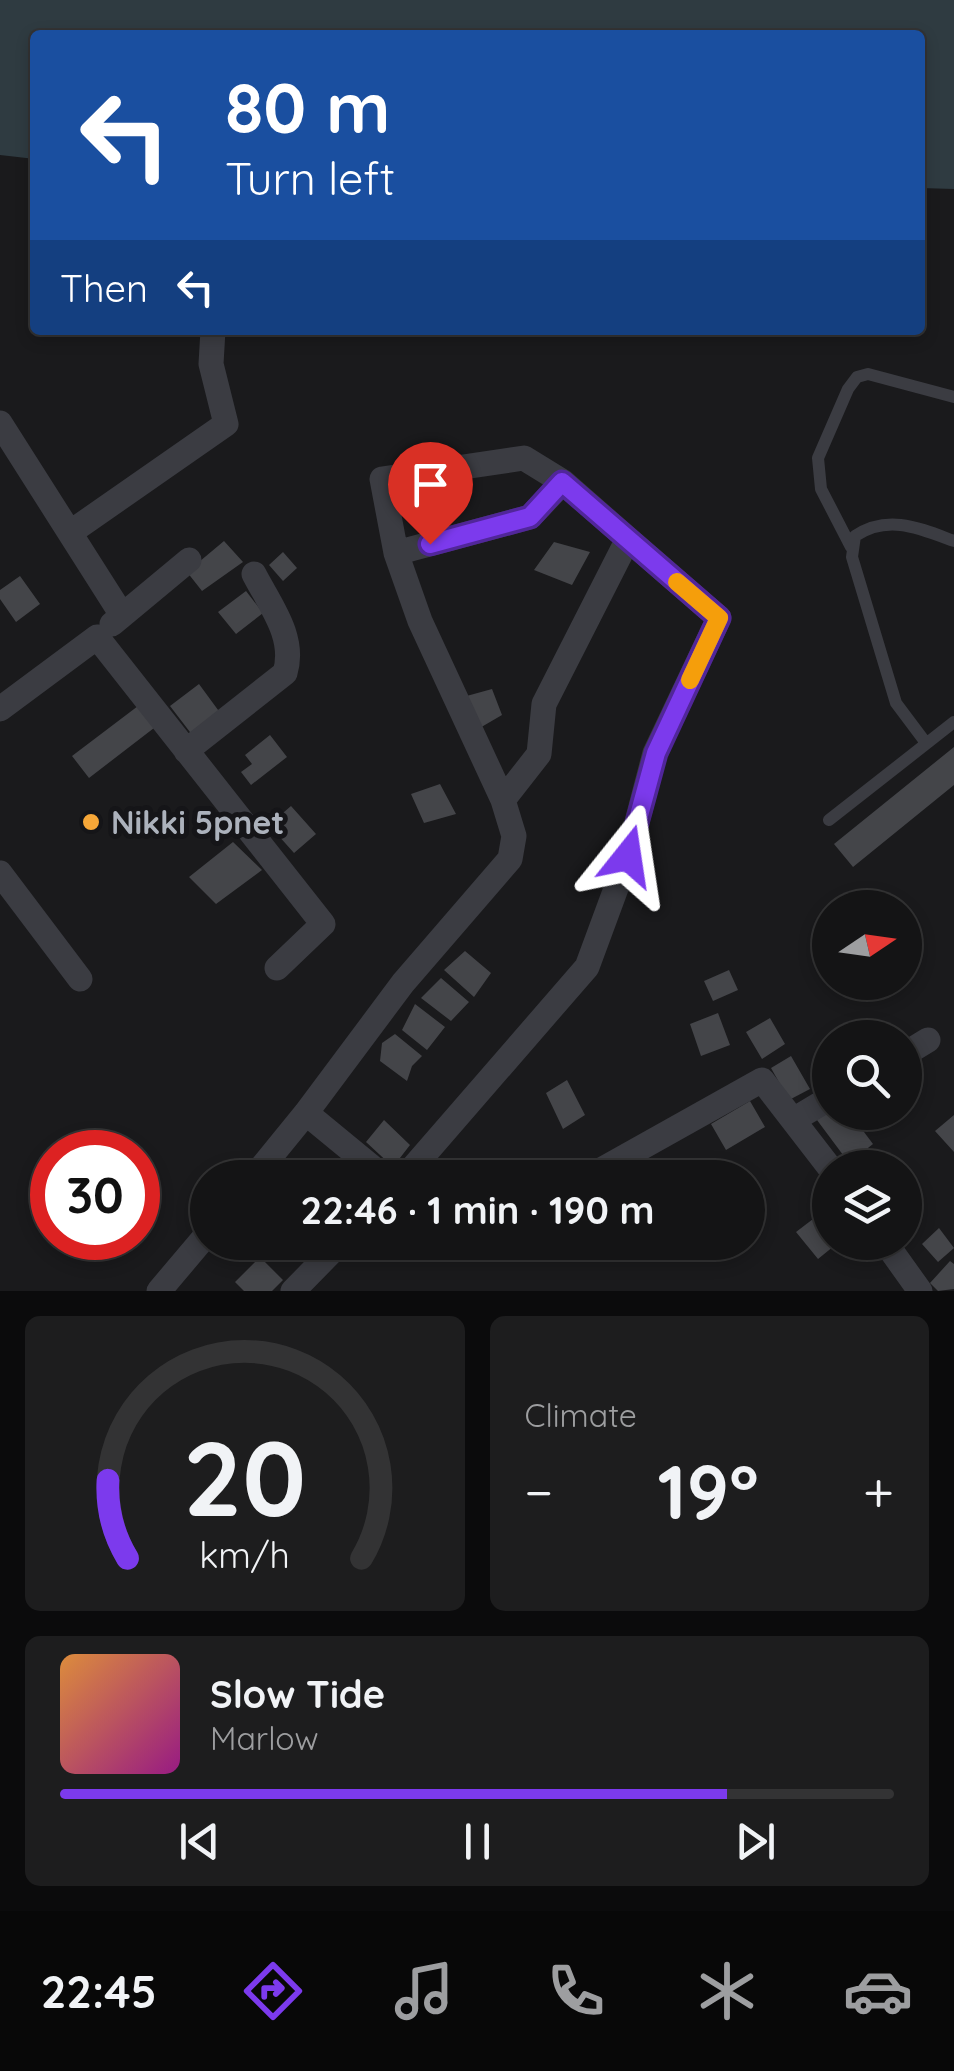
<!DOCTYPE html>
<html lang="en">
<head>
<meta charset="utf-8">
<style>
	:root { --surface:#141415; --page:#1d1d1e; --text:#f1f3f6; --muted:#9d9ea0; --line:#333334; --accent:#7c3aed }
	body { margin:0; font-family:Quicksand,sans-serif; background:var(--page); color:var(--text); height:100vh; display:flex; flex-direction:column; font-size:38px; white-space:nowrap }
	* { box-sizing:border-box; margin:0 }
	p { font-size:32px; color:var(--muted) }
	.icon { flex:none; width:55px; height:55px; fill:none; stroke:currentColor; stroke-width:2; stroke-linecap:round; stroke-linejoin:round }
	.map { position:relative; height:1291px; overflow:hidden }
	.sheet { display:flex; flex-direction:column; gap:25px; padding:25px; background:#0b0b0c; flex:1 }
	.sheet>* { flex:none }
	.hud { position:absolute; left:30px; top:30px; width:895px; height:305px; border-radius:10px; box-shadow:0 5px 15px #0003,0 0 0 2px var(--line); background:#1a4fa0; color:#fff; overflow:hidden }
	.needle { width:65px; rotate:77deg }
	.controls { position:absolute; left:812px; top:890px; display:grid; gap:20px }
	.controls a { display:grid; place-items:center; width:110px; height:110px; border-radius:50%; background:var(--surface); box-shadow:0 5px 15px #0003,0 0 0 2px var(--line); font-size:50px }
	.speed { position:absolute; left:30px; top:1130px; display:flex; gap:20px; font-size:50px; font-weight:700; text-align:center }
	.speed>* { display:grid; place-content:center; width:130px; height:130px; border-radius:50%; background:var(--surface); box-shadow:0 5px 15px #0003,0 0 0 2px var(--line); line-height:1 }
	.speed .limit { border:15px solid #d22; background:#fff; color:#111 }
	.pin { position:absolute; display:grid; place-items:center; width:85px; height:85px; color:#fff; margin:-102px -42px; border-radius:50% 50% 50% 0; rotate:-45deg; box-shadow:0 0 10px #0007 }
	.pin .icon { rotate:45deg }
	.me { position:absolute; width:110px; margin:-55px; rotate:15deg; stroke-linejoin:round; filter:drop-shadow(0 0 8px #0008) }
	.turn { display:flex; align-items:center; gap:35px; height:210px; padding:0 30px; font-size:45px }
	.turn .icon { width:130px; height:130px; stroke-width:2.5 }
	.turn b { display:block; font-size:70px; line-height:85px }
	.then { display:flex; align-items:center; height:95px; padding:0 30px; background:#0003; gap:20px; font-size:38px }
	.big { font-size:75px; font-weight:700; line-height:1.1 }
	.sheet .card { flex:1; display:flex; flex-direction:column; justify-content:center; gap:15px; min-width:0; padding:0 35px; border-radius:15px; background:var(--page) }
	.sheet .dial { align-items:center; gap:0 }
	.dial svg { height:260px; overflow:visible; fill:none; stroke:var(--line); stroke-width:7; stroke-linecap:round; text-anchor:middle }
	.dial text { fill:var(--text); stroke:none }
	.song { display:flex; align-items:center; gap:30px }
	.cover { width:120px; height:120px; border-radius:15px; background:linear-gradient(135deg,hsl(30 70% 55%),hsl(310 70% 35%)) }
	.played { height:10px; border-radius:5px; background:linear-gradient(90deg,var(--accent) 80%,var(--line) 80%) }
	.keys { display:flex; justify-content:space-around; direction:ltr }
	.heat { display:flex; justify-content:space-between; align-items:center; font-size:55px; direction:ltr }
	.sheet .tiles { flex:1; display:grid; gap:25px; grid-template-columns:1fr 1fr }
	.card:last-child { grid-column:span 2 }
	.trip { position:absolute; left:190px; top:1160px; width:575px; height:100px; border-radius:50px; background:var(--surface); box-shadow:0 5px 15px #0003,0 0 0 2px var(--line); font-weight:700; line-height:100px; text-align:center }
	.menu { display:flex; height:160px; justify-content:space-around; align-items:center; background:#080808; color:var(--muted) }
	.menu .icon { width:70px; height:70px }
	.menu .active { color:var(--accent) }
	.menu b { font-size:45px; color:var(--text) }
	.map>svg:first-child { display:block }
</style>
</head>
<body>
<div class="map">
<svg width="954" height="1291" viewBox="0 0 954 1291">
	<rect width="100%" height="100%" fill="#1a1a1c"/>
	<!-- water -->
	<path fill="#2f3b41" d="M0,0H954V189L920,188V35H35V159L0,155Z"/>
	<!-- building -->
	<path fill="#444549" d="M224,541L243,562L202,591L187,572Z
		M554,542L590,552L572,585L534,570Z
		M283,552L297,568L283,581L269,565Z
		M20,576L40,604L16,622L0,599V590Z
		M246,591L263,613L236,634L218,612Z
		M199,684L221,714L193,736L170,706Z
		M492,689L502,715L478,729L463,697Z
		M138,706L154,728L89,778L72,756Z
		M270,735L287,757L251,785L241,772L252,764L245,755Z
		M954,747V785L853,867L834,844Z
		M440,784L456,814L424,823L411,794Z
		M291,806L316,834L294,853L269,825Z
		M233,842L262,870L216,904L189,877Z
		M465,951L491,973L474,997L444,970Z
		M729,970L738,990L713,1001L704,981Z
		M441,978L469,1002L451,1021L421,998Z
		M415,1004L445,1027L427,1050L402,1030Z
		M718,1013L730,1045L701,1056L690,1024Z
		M770,1018L785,1044L762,1059L746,1032Z
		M395,1034L422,1056L412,1066L407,1081L380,1061L382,1043Z
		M791,1056L810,1089L789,1100L771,1068Z
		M567,1080L585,1115L563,1129L546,1093Z
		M750,1101L765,1127L726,1150L711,1124Z
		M830,1112H849L873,1144L849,1163L814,1116Z
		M954,1115V1152L935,1131Z
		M384,1120L410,1145L393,1167L366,1142Z
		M830,1206V1242H839L818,1259L796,1232Z
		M939,1228L954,1248L938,1262L922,1244Z
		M260,1257L283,1280L272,1291H244L235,1282Z
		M950,1261L954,1264V1289L938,1291L930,1283Z"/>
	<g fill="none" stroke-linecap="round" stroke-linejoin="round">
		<!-- service -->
		<path stroke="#3b3c42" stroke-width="12" d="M851,547L821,489L818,458L848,389L857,377L868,374L954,397
			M926,743L896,703L852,557L855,536C888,514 919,528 954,541
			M829,820L954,722"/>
		<!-- minor -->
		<path stroke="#3b3c42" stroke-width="25" d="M0,423L122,615
			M71,532L226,424L211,364L213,330
			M396,553L530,517L563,482
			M112,624L189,560
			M0,709L97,637L323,924L277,968
			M186,751L285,673C296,637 270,605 254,574
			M0,873L80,979
			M905,1054L928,1040
			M306,1113L385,1178
			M795,1119L830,1098
			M253,1178L306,1113L403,983L510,859L514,836L503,800L420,621L396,553L382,479L524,458L563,482L628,539
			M404,1178L587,967L628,856L655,753L719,618L628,539L544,704L539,754L503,800
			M587,1178L762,1080L830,1168
			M885,1242L920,1291
			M159,1291L208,1233
			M293,1291L341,1242"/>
	</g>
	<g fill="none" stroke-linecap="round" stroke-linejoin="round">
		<!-- route casing -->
		<g stroke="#51269a" stroke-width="25">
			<path id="route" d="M430,544L530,517L562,482L719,618L656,753L628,856"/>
		</g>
		<!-- route -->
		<use href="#route" stroke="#7c3aed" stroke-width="18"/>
		<!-- slow -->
		<path stroke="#f59e0b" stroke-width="18" d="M677,582L719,618L690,680"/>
	</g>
	<!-- markers -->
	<circle fill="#f6a738" stroke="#151518" stroke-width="4" cx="91" cy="822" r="10"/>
	<g text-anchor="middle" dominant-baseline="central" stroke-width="10" stroke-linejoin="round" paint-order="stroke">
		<!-- poi labels -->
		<g font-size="32" font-weight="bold" fill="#acb2bc" stroke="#151518" text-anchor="start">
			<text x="111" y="822">Nikki 5pnet</text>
		</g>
	</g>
</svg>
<div class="controls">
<a><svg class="needle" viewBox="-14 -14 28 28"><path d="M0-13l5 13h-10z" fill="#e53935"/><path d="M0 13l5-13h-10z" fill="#9d9ea0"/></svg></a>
<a><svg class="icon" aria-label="search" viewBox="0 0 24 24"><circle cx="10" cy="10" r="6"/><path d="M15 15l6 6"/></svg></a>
<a><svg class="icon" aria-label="layers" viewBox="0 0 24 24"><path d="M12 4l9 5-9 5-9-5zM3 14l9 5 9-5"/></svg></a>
</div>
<div class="speed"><div class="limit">30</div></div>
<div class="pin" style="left:430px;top:544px;background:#d93025"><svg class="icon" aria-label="arrive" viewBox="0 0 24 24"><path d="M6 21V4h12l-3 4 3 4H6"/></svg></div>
<svg class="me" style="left:628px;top:856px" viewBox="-20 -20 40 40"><path d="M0-17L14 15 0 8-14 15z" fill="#7c3aed" stroke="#fff" stroke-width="4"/></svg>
<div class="trip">22:46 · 1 min · 190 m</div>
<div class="hud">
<div class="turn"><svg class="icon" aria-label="left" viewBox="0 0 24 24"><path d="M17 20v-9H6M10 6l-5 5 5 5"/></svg><div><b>80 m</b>Turn left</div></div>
<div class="then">Then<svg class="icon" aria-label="left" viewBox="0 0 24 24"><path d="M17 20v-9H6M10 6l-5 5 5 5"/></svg></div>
</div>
</div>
<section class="sheet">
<div class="tiles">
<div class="card dial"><svg viewBox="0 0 100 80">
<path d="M14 69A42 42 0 1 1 86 69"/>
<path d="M14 69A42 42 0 0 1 8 45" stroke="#7c3aed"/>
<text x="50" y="56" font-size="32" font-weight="700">20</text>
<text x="50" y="72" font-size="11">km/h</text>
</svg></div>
<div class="card"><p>Climate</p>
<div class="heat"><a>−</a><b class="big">19°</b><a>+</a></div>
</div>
<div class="card">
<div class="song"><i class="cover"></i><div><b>Slow Tide</b><p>Marlow</p></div></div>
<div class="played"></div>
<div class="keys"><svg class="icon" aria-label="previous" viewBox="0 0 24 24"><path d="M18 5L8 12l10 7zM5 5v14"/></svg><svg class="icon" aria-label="pause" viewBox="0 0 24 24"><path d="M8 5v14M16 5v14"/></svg><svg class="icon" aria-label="next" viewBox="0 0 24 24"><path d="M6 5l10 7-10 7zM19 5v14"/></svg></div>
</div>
</div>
</section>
<nav class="menu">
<b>22:45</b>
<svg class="icon active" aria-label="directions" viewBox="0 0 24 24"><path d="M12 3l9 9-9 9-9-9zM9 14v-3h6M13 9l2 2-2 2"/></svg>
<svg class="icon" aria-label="music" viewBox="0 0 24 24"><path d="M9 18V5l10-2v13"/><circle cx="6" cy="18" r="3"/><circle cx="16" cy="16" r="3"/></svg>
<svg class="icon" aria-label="phone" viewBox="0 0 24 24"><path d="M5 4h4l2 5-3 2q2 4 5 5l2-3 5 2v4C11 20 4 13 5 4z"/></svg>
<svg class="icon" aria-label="climate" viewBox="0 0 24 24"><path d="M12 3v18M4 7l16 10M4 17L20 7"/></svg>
<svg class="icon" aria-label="car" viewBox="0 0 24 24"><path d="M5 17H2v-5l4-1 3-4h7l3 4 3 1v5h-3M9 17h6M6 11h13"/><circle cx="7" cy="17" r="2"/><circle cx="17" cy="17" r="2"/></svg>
</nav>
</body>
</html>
